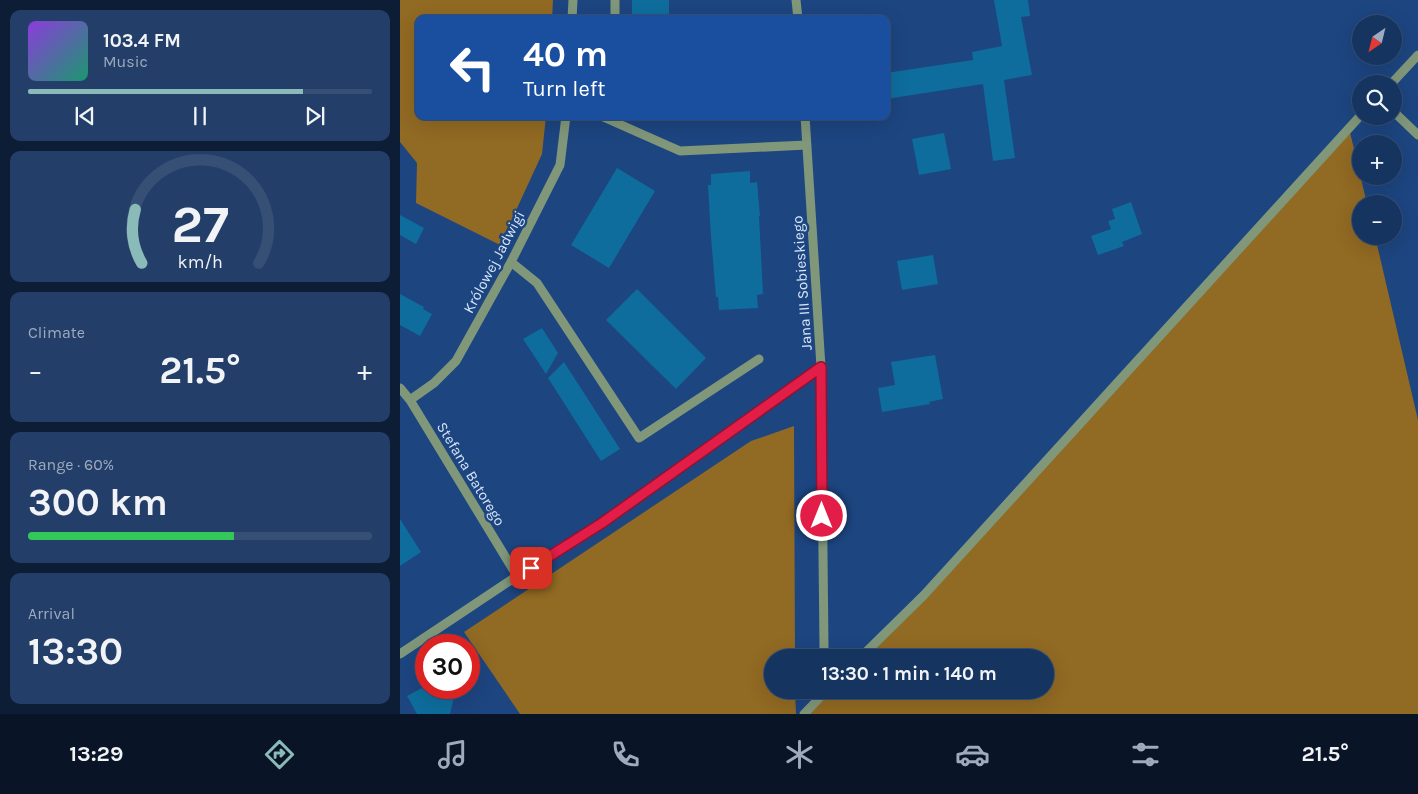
<!DOCTYPE html>
<html lang="en">
<head>
<meta charset="utf-8">
<style>
	:root { --surface:#163460; --page:#233f69; --text:#f1f3f6; --muted:#9eaabd; --line:#354f75; --accent:#8bbbb9 }
	body { margin:0; font-family:Karla,sans-serif; background:var(--page); color:var(--text); height:100vh; display:flex; flex-direction:column; font-size:19px; white-space:nowrap }
	* { box-sizing:border-box; margin:0 }
	p { font-size:16px; color:var(--muted) }
	.icon { flex:none; width:28px; height:28px; fill:none; stroke:currentColor; stroke-width:2; stroke-linecap:round; stroke-linejoin:round }
	.map { position:relative; flex:1; overflow:hidden }
	.drawer { display:flex; flex-direction:column; gap:10px; padding:10px; background:#0c1d35; width:400px }
	.drawer>* { flex:none }
	.top-card { position:absolute; left:15px; top:15px; width:475px; height:105px; border-radius:10px; box-shadow:0 5px 20px #0002,0 0 0 1px var(--line); background:#1a4fa0; color:#fff; overflow:hidden }
	.needle { width:32px; rotate:215deg }
	.fabs { position:absolute; left:952px; top:15px; display:grid; gap:10px }
	.fabs a { display:grid; place-items:center; width:50px; height:50px; border-radius:50%; background:var(--surface); box-shadow:0 5px 20px #0002,0 0 0 1px var(--line); font-size:25px }
	.speed { position:absolute; left:15px; top:634px; display:flex; gap:10px; font-size:25px; font-weight:700; text-align:center }
	.speed>* { display:grid; place-content:center; width:65px; height:65px; border-radius:50%; background:var(--surface); box-shadow:0 5px 20px #0002,0 0 0 1px var(--line); line-height:1 }
	.speed .limit { border:8px solid #d22; background:#fff; color:#111 }
	.pin { position:absolute; display:grid; place-items:center; width:42px; height:42px; color:#fff; margin:-21px; border-radius:10px; box-shadow:0 2px 8px #0006 }
	.me { position:absolute; width:55px; margin:-28px; rotate:0deg; stroke-linejoin:round; filter:drop-shadow(0 0 4px #0008) }
	.turn { display:flex; align-items:center; gap:18px; height:105px; padding:0 25px; font-size:22px }
	.turn .icon { width:65px; height:65px; stroke-width:2.5 }
	.turn b { display:block; font-size:35px; line-height:42px }
	.big { font-size:38px; font-weight:700; line-height:1.1 }
	.drawer .card { flex:1; display:flex; flex-direction:column; justify-content:center; gap:8px; min-width:0; padding:0 18px; border-radius:10px; background:var(--page) }
	.drawer .dial { align-items:center; gap:0 }
	.dial svg { height:130px; overflow:visible; fill:none; stroke:var(--line); stroke-width:7; stroke-linecap:round; text-anchor:middle }
	.dial text { fill:var(--text); stroke:none }
	.song { display:flex; align-items:center; gap:15px }
	.cover { width:60px; height:60px; border-radius:8px; background:linear-gradient(135deg,hsl(270 70% 55%),hsl(160 70% 35%)) }
	.played { height:5px; border-radius:2px; background:linear-gradient(90deg,var(--accent) 80%,var(--line) 80%) }
	.keys { display:flex; justify-content:space-around; direction:ltr }
	.heat { display:flex; justify-content:space-between; align-items:center; font-size:28px; direction:ltr }
	.charge { height:8px; border-radius:4px; background:linear-gradient(90deg,#34c759 60%,var(--line) 0) }
	.trip { position:absolute; left:364px; top:649px; width:290px; height:50px; border-radius:25px; background:var(--surface); box-shadow:0 5px 20px #0002,0 0 0 1px var(--line); font-weight:700; line-height:50px; text-align:center }
	.dock { display:flex; height:80px; justify-content:space-around; align-items:center; background:#091526; color:var(--muted) }
	.dock .icon { width:35px; height:35px }
	.dock .selected { color:var(--accent) }
	.dock b { font-size:22px; color:var(--text) }
	main { display:flex; flex:1; min-height:0 }
	.map>svg:first-child { display:block }
</style>
</head>
<body>
<main>
<section class="drawer">
<div class="card">
<div class="song"><i class="cover"></i><div><b>103.4 FM</b><p>Music</p></div></div>
<div class="played"></div>
<div class="keys"><svg class="icon" aria-label="previous" viewBox="0 0 24 24"><path d="M18 5L8 12l10 7zM5 5v14"/></svg><svg class="icon" aria-label="pause" viewBox="0 0 24 24"><path d="M8 5v14M16 5v14"/></svg><svg class="icon" aria-label="next" viewBox="0 0 24 24"><path d="M6 5l10 7-10 7zM19 5v14"/></svg></div>
</div>
<div class="card dial"><svg viewBox="0 0 100 80">
<path d="M14 69A42 42 0 1 1 86 69"/>
<path d="M14 69A42 42 0 0 1 10 36" stroke="#8bbbb9"/>
<text x="50" y="56" font-size="32" font-weight="700">27</text>
<text x="50" y="72" font-size="11">km/h</text>
</svg></div>
<div class="card"><p>Climate</p>
<div class="heat"><a>−</a><b class="big">21.5°</b><a>+</a></div>
</div>
<div class="card"><p>Range · 60%</p><b class="big">300 km</b><div class="charge"></div></div>
<div class="card"><p>Arrival</p><b class="big">13:30</b></div>
</section>
<div class="map">
<svg width="1018" height="714" viewBox="0 0 1018 714">
	<rect width="100%" height="100%" fill="#1d4580"/>
	<!-- green -->
	<path fill="#916a23" d="M0,0H153L152,19H19V116H146L142,154L100,245L16,203L17,163L0,142Z
		M949,128L967,204H961V236H975L1018,420V714H404L427,690H645V658L460,657L524,595Z
		M394,426L395,657L372,658V690H395L396,714H120L64,632L351,441Z"/>
	<!-- building -->
	<path fill="#0e6d9d" d="M232,0H269V19H232Z
		M594,0H628L630,16L621,17L632,75L604,80L615,158L593,161L583,84L486,99V73L573,60L572,52L602,46Z
		M544,133L551,169L519,175L512,139Z
		M217,168L255,191L209,268L171,245Z
		M350,171V183L357,182L360,216H359L363,294L357,295L358,308L319,310L318,297H316L311,237L308,185H311V174Z
		M731,202L742,234L722,242L724,246L698,255L691,236L711,229L708,221L715,219L712,209Z
		M0,215L24,228L16,244L0,235Z
		M533,255L538,284L502,290L497,261Z
		M237,289L306,358L276,389L206,320Z
		M0,294L24,307L23,309L32,314L20,336L0,325Z
		M142,328L158,353L146,374L123,339Z
		M535,355L543,399L529,402L530,404L482,412L478,388L495,385L491,362Z
		M164,362L220,449L201,461L148,378Z
		M0,519L21,552L0,566Z
		M22,688H41L55,692L50,714H17L7,696Z"/>
	<g fill="none" stroke-linecap="round" stroke-linejoin="round">
		<!-- minor -->
		<path stroke="#80977a" stroke-width="9" d="M215,0V19
			M396,0L398,19
			M172,19L173,0
			M991,84L1018,55
			M994,112L1018,135
			M201,116L280,151L407,145
			M405,116L421,367L424,647L422,658
			M111,262L137,283L239,438L359,359
			M0,388L10,400L117,576
			M10,400L34,383L56,361L111,262L160,165L166,116
			M0,654L117,576L202,523L421,367
			M460,658L524,595L961,115
			M404,714L427,690"/>
	</g>
	<g fill="none" stroke-linecap="round" stroke-linejoin="round">
		<!-- route casing -->
		<g stroke="#92132f" stroke-width="12">
			<path id="route" d="M131,568L202,523L421,367L422,516"/>
		</g>
		<!-- route -->
		<use href="#route" stroke="#e11d48" stroke-width="9"/>
	</g>
	<g text-anchor="middle" dominant-baseline="central" stroke-width="5" stroke-linejoin="round" paint-order="stroke">
		<!-- street labels -->
		<g font-size="15" fill="#d7e5fa" stroke="#1d4580">
			<text transform="translate(94 262) rotate(-62)">Królowej Jadwigi</text>
			<text transform="translate(402 283) rotate(-94)">Jana III Sobieskiego</text>
			<text transform="translate(71 474) rotate(59)">Stefana Batorego</text>
		</g>
	</g>
</svg>
<div class="fabs">
<a><svg class="needle" viewBox="-14 -14 28 28"><path d="M0-13l5 13h-10z" fill="#e53935"/><path d="M0 13l5-13h-10z" fill="#9eaabd"/></svg></a>
<a><svg class="icon" aria-label="search" viewBox="0 0 24 24"><circle cx="10" cy="10" r="6"/><path d="M15 15l6 6"/></svg></a>
<a>+</a>
<a>−</a>
</div>
<div class="speed"><div class="limit">30</div></div>
<div class="pin" style="left:131px;top:568px;background:#d93025"><svg class="icon" aria-label="arrive" viewBox="0 0 24 24"><path d="M6 21V4h12l-3 4 3 4H6"/></svg></div>
<svg class="me" style="left:422px;top:516px" viewBox="-20 -20 40 40"><circle r="17" fill="#e11d48" stroke="#fff" stroke-width="3"/><path d="M0-11L8 9 0 5-8 9z" fill="#fff"/></svg>
<div class="trip">13:30 · 1 min · 140 m</div>
<div class="top-card">
<div class="turn"><svg class="icon" aria-label="left" viewBox="0 0 24 24"><path d="M17 20v-9H6M10 6l-5 5 5 5"/></svg><div><b>40 m</b>Turn left</div></div>
</div>
</div>
</main>
<nav class="dock">
<b>13:29</b>
<svg class="icon selected" aria-label="directions" viewBox="0 0 24 24"><path d="M12 3l9 9-9 9-9-9zM9 14v-3h6M13 9l2 2-2 2"/></svg>
<svg class="icon" aria-label="music" viewBox="0 0 24 24"><path d="M9 18V5l10-2v13"/><circle cx="6" cy="18" r="3"/><circle cx="16" cy="16" r="3"/></svg>
<svg class="icon" aria-label="phone" viewBox="0 0 24 24"><path d="M5 4h4l2 5-3 2q2 4 5 5l2-3 5 2v4C11 20 4 13 5 4z"/></svg>
<svg class="icon" aria-label="climate" viewBox="0 0 24 24"><path d="M12 3v18M4 7l16 10M4 17L20 7"/></svg>
<svg class="icon" aria-label="car" viewBox="0 0 24 24"><path d="M5 17H2v-5l4-1 3-4h7l3 4 3 1v5h-3M9 17h6M6 11h13"/><circle cx="7" cy="17" r="2"/><circle cx="17" cy="17" r="2"/></svg>
<svg class="icon" aria-label="filters" viewBox="0 0 24 24"><path d="M4 7h16M4 17h16"/><circle cx="9" cy="7" r="2"/><circle cx="15" cy="17" r="2"/></svg>
<b>21.5°</b>
</nav>
</body>
</html>
